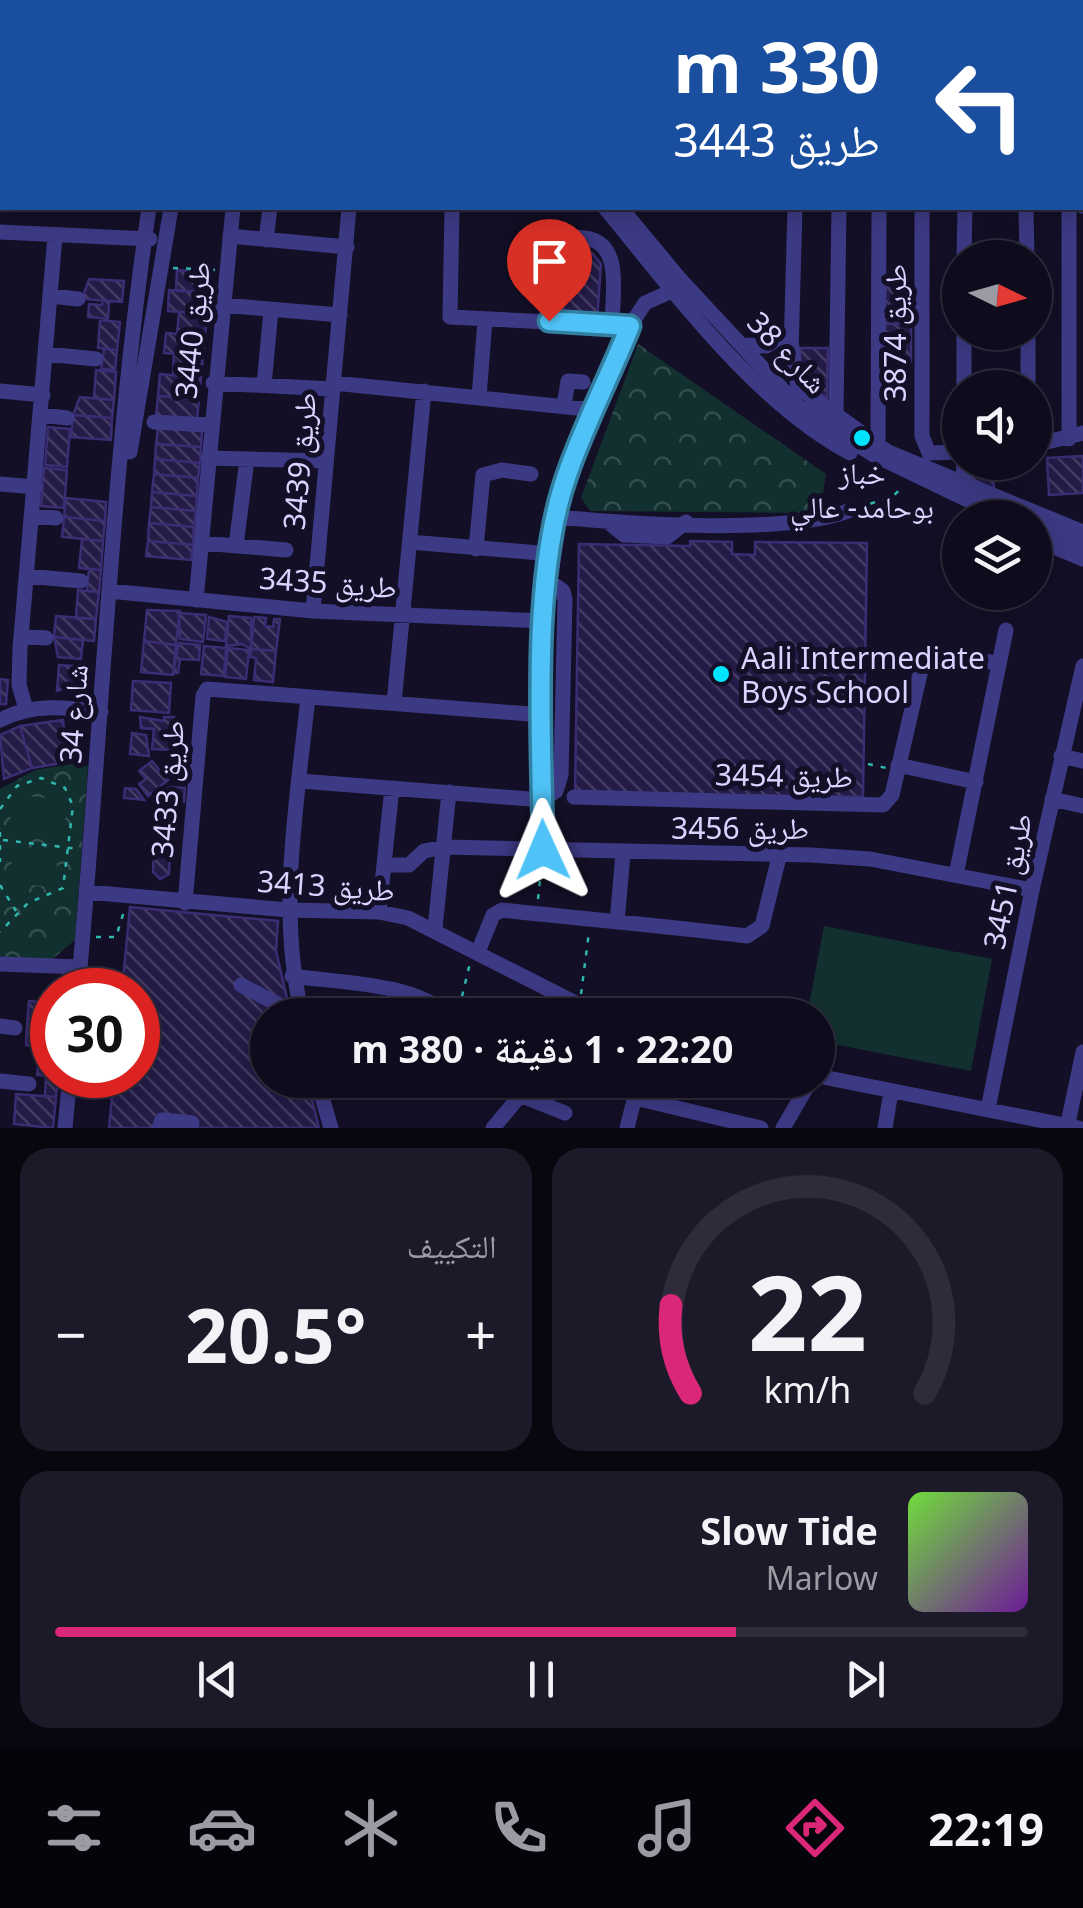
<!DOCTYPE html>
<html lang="ar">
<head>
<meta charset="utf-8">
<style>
	:root { --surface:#0e0b1c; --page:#1c1929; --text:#f1f3f6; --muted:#9b9ba3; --line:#2e2b3b; --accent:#db2777 }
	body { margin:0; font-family:"Noto Sans","Noto Naskh Arabic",sans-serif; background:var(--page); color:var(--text); direction:rtl; height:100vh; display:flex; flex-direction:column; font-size:38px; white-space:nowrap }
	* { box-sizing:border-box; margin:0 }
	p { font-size:32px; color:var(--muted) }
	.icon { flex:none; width:55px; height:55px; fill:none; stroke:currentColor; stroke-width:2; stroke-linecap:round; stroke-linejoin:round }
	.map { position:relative; height:1128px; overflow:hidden; direction:ltr }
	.sheet { display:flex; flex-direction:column; gap:20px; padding:20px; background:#08060f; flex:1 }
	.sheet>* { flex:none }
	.hud { position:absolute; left:0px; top:0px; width:1085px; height:210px; box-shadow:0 5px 25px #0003,0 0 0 2px var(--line); direction:rtl; background:#1a4fa0; color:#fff; overflow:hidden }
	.needle { width:65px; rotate:95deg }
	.buttons { position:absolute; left:942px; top:240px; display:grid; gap:20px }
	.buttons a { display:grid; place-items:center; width:110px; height:110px; border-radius:50%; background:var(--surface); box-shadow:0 5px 25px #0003,0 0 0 2px var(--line); font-size:50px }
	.speed { position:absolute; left:30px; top:968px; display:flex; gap:20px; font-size:50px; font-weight:700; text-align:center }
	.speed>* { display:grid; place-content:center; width:130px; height:130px; border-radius:50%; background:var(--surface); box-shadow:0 5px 25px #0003,0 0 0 2px var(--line); line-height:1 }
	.speed .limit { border:15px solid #d22; background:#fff; color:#111 }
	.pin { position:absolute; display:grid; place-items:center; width:85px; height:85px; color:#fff; margin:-102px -42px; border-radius:50% 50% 50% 0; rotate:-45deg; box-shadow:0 0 10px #0007 }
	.pin .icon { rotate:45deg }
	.me { position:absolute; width:110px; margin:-55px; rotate:359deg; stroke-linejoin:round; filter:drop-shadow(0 0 8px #0008) }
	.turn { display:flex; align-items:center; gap:35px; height:210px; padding:0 40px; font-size:45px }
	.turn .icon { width:130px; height:130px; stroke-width:2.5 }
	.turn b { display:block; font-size:70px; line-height:85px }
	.big { font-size:75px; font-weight:700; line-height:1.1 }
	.sheet .widget { flex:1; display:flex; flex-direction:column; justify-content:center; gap:15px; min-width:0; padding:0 35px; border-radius:30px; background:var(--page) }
	.sheet .dial { align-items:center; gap:0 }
	.dial svg { height:260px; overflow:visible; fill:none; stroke:var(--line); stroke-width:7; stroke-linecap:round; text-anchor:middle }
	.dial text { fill:var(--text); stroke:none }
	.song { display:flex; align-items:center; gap:30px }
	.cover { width:120px; height:120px; border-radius:15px; background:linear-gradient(135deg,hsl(100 70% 55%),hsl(280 70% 35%)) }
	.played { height:10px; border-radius:5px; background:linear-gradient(90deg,var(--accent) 70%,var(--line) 70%) }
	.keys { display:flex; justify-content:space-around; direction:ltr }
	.heat { display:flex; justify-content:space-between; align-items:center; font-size:55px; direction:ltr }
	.sheet .tiles { flex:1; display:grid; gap:20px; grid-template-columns:1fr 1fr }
	.widget:last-child { grid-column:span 2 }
	.trip { position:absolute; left:250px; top:998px; width:585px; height:100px; border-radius:50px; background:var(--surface); box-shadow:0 5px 25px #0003,0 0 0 2px var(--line); font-weight:700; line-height:100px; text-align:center; direction:rtl }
	.menu { display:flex; height:160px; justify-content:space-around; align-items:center; background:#06040b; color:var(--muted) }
	.menu .icon { width:70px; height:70px }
	.menu .active { color:var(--accent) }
	.menu b { font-size:45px; color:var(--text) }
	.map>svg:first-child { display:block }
</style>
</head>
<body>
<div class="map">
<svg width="1083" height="1128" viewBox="0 0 1083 1128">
	<defs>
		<pattern id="park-crowns" width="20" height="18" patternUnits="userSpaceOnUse" patternTransform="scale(2.5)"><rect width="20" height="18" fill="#12302f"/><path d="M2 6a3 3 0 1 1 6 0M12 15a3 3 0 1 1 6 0" fill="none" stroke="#344d4e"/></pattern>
		<pattern id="building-back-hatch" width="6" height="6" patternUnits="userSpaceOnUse" patternTransform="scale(2.5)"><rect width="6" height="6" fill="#241b47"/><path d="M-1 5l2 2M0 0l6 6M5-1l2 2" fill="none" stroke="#433b63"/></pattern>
	</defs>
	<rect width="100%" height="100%" fill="#130f26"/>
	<!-- park -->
	<path fill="url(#park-crowns)" d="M638,344L826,474L821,505L809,513L590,511L581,498Z
		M72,764L88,766L75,940L50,961L0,956V789L35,770Z"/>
	<!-- pitch -->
	<path fill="#12302f" d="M13,795L67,800L64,830L10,826Z
		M12,858L57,862L55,887L10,883Z
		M824,926L992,959L971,1071L818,1041V1015H807Z"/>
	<!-- building -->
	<path fill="url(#building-back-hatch)" stroke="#3b2d73" stroke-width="2.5" d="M563,250L592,253L601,264L597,321L558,318Z
		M177,270L210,273L208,293L176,290Z
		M89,279L124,281L122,302L82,299Z
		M886,284L907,285L905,324L884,323Z
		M169,290L208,293L207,314L168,311Z
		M103,300L109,301L108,319L88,317L89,304L102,305Z
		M179,312L207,314L205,336L177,334Z
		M100,320L120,322L117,350L98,348Z
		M885,324H911V361H885Z
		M166,333L205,336L203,356L164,353Z
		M800,348H828L827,398L800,381Z
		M104,349L117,350L115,370L101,369Z
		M174,354L203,356L201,378L173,375Z
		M96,370L116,372L114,400L94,398Z
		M160,374L201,378L199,399L158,396Z
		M158,396L199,399L197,420L156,417Z
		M80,397L114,400L112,418L73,415Z
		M73,415L112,418L111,440L71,437Z
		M48,427L70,429L67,467L45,465Z
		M158,428L202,431L201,447L156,444Z
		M156,444L201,447L200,463L155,459Z
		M1083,456V493L1049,495L1047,458Z
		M155,459L200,463L198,478L154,474Z
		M993,464L994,493L969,483L968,465Z
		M44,468L67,470L64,508L41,506Z
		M154,474L198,478L197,496L152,492Z
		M152,492L197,496L196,511L151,507Z
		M66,498L106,502L105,521L64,517Z
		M151,507L196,511L194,527L149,523Z
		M64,517L105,521L103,541L62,537Z
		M149,523L194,527L193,545L148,541Z
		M82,539L103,541L101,570L79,568Z
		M148,541L193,545L191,560L146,556Z
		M690,541L732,542V554L755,555V542L867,543L863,797L575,793L579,544L690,546Z
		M89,569L101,570L99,592L87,591Z
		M78,590L99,592L96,619L76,618Z
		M147,610L180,611L176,645L144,641Z
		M179,613L206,615L203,642L180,639Z
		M56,616L96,619L94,641L54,637Z
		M229,616L251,618V649L242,644L226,646Z
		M209,617L227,622L225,641L207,639Z
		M254,617L266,618L265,626L273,627L274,619H280L276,651L251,649Z
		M54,637L83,640L81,659L58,657Z
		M144,641L176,645L173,675L141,672Z
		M179,643L200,645L199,660L180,659L178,673H173Z
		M204,646L226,648L224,676L201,674Z
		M228,648L249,650L246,679L225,677Z
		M251,649L276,651L273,682L254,680L256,658L250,657Z
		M59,665L88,667L87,681L57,691Z
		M0,679L8,680L6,704H0Z
		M133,681L171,683L169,713L131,710Z
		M140,717L164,721V717H174L171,750L152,749L154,729L141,728Z
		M63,720L68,762L32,768L20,726Z
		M20,726L32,768L4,779L0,735Z
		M132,733L146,735L149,756L130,754Z
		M152,761L168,780L148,796L139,784L146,779L139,771Z
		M171,787L185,788L184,802L161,801V791Z
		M125,788L136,789L144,800L124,798Z
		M166,803L174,812L172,832L163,837L156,831L157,810Z
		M163,844L170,853L169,874L160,879L153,872L154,851Z
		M130,907L278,921L276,951L291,1015H268V1080H307L319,1128H109L114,1075H138V990H122Z
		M29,1001L52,1003V1027L27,1025Z
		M27,1025L52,1027V1047L26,1045Z
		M40,1046L52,1047V1075L58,1077L37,1075Z
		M46,1076L58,1077L56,1097L45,1096Z
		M16,1094L56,1097L53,1128L14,1124Z"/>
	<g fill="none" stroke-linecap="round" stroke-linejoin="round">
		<!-- path -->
		<path stroke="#2fb8b0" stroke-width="2.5" stroke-dasharray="5 8" stroke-linecap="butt" d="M173,268L215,270
			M858,508L893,496L904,486
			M868,764L886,768
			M0,809L17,786L41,778L65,788L73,806L63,888L28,903L0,932
			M0,832V862
			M3,840L79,849
			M0,885L16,911
			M538,899L542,862
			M96,937H116L125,908
			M581,994L589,932
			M459,1009L470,963"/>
		<!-- minor -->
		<path stroke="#3d3a85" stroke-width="15" d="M325,0L330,2
			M364,0L369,2
			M396,0L400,2
			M451,0L453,2
			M1083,0V3
			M93,2V0
			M191,2L192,0
			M212,2L213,0
			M237,2L240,0
			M547,2V0
			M595,2V0
			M766,2V0
			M812,2V0
			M859,2V0
			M906,2V0
			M953,2L954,0
			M993,2V0
			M1034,2V0
			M0,56H2
			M1082,73H1083
			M1082,133H1083
			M0,174L2,175
			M1082,206H1083
			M452,208L450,317L630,326
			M605,208C674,291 754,402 850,453
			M621,208L679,278L798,406L872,454L1005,518
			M922,208V436L929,453L960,452
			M1026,208L1027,258
			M0,232L150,239
			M230,236L347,247
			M266,240L270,208
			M964,258L965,208
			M51,296L78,299
			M222,305L340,315
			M549,321L555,244C564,236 573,236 585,238C624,243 612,296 612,325
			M1028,332V388
			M743,345L766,346L786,334
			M792,347L798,387L888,452L1083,532
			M791,353L795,208
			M46,354L96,359
			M213,383L333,389
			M334,383L596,410
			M264,385L271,310
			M964,388V332
			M0,391L43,395
			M479,397L485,320
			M564,406L568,381L583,382
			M836,414L839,208
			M41,415L67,418
			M154,422L210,425
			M1069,439V208
			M878,445L879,208
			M1035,445L1083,433
			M130,452L171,208
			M208,458L326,461
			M0,484L35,487
			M963,484L964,462
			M32,516L56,518
			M558,517C629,524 784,535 848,511
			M608,522L624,535L667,537L686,522
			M1035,528L1083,543
			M1035,539L1083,559
			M410,542L551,554
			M202,543L286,550
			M236,546L247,459
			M476,549L483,475L502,470L531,474
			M27,576L81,581
			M109,591L313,611L544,621
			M196,600L233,208
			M313,611L349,208
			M21,636L46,638
			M394,703L424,391
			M26,709L19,685L20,649L55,236
			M0,720C33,703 65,707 101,712
			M1061,756L1083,761
			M898,765L976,782
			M300,781L542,800L556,791L561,775L565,600L563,591L548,580
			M574,797L883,805L892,795L923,661L933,655L998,663
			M1052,799L1083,806
			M543,851L544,621L566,476L630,326L645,303L674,290
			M384,865H409L424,851L445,847L811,855L870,859L1032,890
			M956,875L1006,630
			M87,892L288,910L379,912L408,918L599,1015
			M185,903L203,696L207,689L543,715
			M379,912L392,788
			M617,922L623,854
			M435,928L449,792
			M478,952L493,915L502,910C584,919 665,926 747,936L762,926L780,853
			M0,964L80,967
			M292,976C340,983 411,982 449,1015
			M241,985L285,1008H300
			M78,990C102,732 111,466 149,208
			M302,1015C277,910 297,803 308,697
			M780,1015L782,1007
			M0,1026L15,1028
			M818,1076L1079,1128
			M317,1080L331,1128
			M0,1081L29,1084
			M520,1095L565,1113
			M635,1098L761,1128
			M988,1109L1032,890L1083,666
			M65,1128L70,1075
			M159,1128L162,1120L192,1123
			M493,1128L533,1080
			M627,1128L639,1080
			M783,1128L811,1080
			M885,1128L891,1091
			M1067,1128L1083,1052"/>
	</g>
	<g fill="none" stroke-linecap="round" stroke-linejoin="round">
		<!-- route casing -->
		<g stroke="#337fa1" stroke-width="25">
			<path id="route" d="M543,850C542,740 530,579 567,475C584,425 610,376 630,326L549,321"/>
		</g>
		<!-- route -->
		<use href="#route" stroke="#4fc3f7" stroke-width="18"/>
	</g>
	<!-- markers -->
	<g fill="#00e5ff" stroke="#130f26" stroke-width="4">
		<circle cx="862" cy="438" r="10"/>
		<circle cx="721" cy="674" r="10"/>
	</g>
	<g text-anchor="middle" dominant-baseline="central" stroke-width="10" stroke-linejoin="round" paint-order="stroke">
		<!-- street labels -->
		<g font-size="30" fill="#d9d4ff" stroke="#130f26">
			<text transform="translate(192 330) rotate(-84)">طريق 3440</text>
			<text transform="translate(894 333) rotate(-90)">طريق 3874</text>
			<text transform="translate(788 352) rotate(46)">شارع 38</text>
			<text transform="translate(299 461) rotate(-85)">طريق 3439</text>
			<text transform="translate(328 582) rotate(4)">طريق 3435</text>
			<text transform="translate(73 714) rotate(-86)">شارع 34</text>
			<text transform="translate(784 775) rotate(1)">طريق 3454</text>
			<text transform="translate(167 789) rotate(-85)">طريق 3433</text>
			<text x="740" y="827">طريق 3456</text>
			<text transform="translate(1007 881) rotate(-78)">طريق 3451</text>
			<text transform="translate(326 885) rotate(4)">طريق 3413</text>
		</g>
		<!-- poi labels -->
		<g font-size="30" fill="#d9d4ff" stroke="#130f26">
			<text x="862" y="472">خباز<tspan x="862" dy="34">بوحامد- عالي</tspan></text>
			<text x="741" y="657" text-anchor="start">Aali Intermediate<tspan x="741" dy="34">Boys School</tspan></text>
		</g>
	</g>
</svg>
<div class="buttons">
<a><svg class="needle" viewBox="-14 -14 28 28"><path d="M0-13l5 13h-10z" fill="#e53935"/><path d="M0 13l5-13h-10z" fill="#9b9ba3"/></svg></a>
<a><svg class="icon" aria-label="sound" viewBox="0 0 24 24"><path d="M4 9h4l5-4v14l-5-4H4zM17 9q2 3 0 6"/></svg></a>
<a><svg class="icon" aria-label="layers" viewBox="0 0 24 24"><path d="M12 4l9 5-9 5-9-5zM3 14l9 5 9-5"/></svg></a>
</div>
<div class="speed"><div class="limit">30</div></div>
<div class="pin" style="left:549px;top:321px;background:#d93025"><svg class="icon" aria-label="arrive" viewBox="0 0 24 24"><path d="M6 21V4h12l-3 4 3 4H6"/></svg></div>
<svg class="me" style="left:543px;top:850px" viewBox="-20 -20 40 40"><path d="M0-17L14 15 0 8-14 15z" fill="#4fc3f7" stroke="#fff" stroke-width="4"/></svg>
<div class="trip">22:20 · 1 دقيقة · 380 m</div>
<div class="hud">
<div class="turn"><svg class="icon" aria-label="left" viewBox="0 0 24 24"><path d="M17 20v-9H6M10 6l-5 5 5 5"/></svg><div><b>330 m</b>طريق 3443</div></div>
</div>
</div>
<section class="sheet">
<div class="tiles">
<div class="widget dial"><svg viewBox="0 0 100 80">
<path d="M14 69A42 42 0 1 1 86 69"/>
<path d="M14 69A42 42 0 0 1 8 42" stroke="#db2777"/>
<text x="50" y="56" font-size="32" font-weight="700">22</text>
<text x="50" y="72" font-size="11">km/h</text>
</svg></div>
<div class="widget"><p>التكييف</p>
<div class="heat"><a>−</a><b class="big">20.5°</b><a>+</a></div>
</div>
<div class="widget">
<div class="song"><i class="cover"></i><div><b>Slow Tide</b><p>Marlow</p></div></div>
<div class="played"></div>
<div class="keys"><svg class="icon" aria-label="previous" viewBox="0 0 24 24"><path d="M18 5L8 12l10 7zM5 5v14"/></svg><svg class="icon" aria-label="pause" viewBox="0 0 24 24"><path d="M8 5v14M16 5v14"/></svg><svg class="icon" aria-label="next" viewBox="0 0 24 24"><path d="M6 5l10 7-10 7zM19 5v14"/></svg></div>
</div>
</div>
</section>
<nav class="menu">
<b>22:19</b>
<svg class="icon active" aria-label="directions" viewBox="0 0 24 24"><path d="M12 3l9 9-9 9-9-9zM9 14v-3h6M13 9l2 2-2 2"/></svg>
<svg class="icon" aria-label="music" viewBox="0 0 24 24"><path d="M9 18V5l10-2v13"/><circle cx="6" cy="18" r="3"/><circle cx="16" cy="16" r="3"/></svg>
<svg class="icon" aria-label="phone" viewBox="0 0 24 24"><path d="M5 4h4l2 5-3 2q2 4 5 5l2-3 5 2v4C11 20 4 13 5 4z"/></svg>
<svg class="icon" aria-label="climate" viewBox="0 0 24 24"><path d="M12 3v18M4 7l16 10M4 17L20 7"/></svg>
<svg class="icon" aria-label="car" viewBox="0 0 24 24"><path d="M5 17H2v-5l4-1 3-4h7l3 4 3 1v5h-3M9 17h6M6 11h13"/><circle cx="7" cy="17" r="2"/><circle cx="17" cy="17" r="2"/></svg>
<svg class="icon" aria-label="filters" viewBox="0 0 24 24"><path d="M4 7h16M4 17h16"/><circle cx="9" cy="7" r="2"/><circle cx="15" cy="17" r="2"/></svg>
</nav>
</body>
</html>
